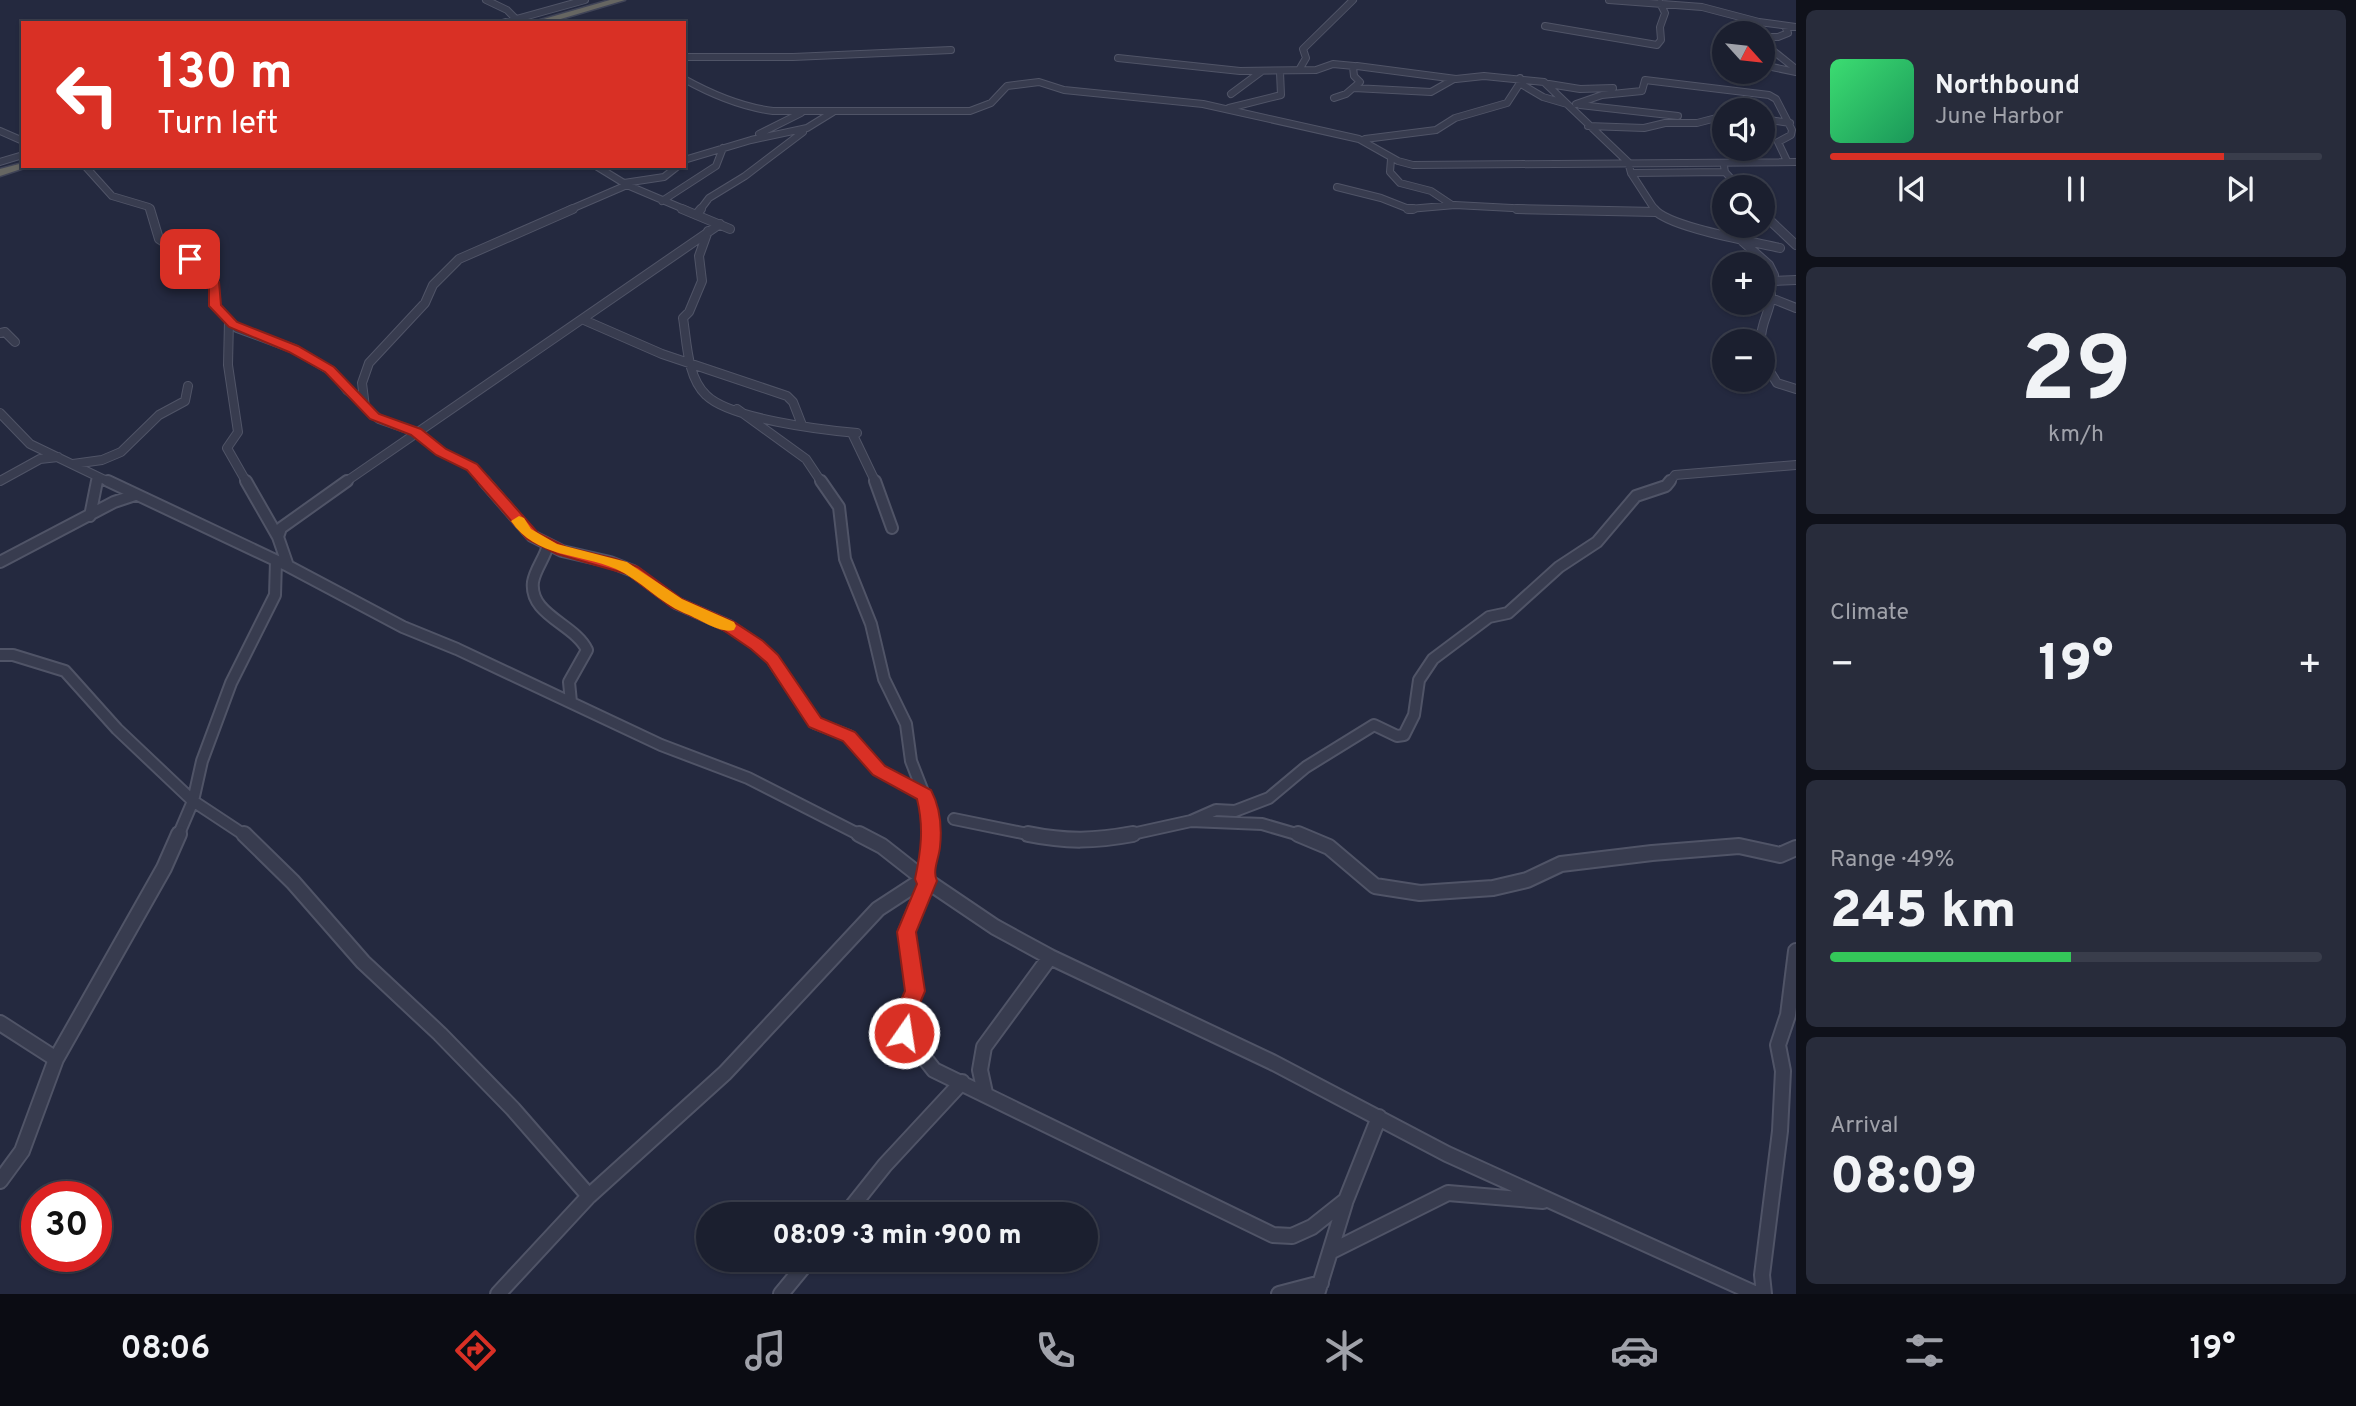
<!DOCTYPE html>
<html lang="en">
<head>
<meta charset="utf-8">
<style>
	:root { --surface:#1b1f2f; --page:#282c3b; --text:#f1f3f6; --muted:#a0a2aa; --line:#393d4b; --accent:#d93025 }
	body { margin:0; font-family:Overpass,sans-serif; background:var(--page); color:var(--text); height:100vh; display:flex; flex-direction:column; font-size:26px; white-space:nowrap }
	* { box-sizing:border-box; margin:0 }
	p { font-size:23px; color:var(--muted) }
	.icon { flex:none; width:38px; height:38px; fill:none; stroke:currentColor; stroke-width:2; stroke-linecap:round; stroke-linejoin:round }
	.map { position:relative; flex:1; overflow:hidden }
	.sheet { display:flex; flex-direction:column; gap:10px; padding:10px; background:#0f111a; width:560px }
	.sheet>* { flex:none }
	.guide { position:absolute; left:21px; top:21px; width:665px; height:147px; border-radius:0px; box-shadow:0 2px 5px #0004,0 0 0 2px var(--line); background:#d93025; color:#fff; overflow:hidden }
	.needle { width:46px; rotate:117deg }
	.fabs { position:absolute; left:1712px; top:21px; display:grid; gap:14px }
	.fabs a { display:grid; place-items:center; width:63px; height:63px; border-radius:50%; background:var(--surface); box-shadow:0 2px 5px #0004,0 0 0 2px var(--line); font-size:35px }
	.speed { position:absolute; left:21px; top:1181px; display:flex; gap:14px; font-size:35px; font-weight:700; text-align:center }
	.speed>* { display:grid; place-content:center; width:91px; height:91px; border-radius:50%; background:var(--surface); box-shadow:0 2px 5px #0004,0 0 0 2px var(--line); line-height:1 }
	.speed .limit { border:10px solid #d22; background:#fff; color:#111 }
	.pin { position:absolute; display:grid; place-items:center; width:60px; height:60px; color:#fff; margin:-30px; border-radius:14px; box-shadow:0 4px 10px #0006 }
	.me { position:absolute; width:77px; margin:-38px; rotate:13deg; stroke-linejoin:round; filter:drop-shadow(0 0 5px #0008) }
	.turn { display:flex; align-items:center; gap:24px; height:147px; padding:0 21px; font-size:32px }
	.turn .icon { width:91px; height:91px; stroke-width:2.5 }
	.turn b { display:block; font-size:49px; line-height:60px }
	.big { font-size:52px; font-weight:800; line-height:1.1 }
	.sheet .card { flex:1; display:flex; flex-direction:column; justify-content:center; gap:10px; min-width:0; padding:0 24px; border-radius:10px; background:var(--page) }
	.sheet .dial { align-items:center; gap:0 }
	.dial b { font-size:91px; line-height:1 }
	.song { display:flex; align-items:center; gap:21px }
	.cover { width:84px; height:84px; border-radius:10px; background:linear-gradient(135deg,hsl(140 70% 55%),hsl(150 70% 35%)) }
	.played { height:7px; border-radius:4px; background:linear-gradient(90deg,var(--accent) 80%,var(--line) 80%) }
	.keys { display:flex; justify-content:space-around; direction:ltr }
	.heat { display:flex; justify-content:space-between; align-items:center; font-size:38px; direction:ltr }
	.charge { height:10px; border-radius:5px; background:linear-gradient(90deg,#34c759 49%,var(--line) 0) }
	.trip { position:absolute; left:696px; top:1202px; width:402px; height:70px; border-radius:35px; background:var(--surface); box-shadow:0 2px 5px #0004,0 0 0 2px var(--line); font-weight:800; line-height:70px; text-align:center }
	.menu { display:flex; height:112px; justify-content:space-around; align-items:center; background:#0b0c13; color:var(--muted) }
	.menu .icon { width:49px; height:49px }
	.menu .selected { color:var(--accent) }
	.menu b { font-size:32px; color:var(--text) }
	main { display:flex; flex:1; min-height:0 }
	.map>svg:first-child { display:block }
</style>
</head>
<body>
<main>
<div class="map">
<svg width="1796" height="1294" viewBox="0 0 1796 1294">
	<rect width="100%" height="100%" fill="#24293f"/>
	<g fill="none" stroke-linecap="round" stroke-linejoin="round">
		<!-- minor-far3 casing -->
		<g stroke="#505467" stroke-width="8">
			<path id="minor-far3" d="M486,0L507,10L518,21
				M1609,0L1702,7L1759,22L1796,27
				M502,23L585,0
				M1545,26L1657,45L1661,40L1660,27L1665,13L1660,3
				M1762,37H1778L1788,33L1785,26
				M1762,42L1796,69
				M684,57H793L951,50
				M1118,58L1240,71L1316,70L1333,64L1354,66
				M1762,65L1796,72
				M1299,70L1306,58L1303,49L1353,0
				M1520,78L1521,84L1543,97L1567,104
				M684,79C711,94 742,107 773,111H970L991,103L1007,86L1039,82L1064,90L1203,104L1359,139L1398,161L1413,165L1796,162
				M1549,84L1580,89L1613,88
				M1354,88L1431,92L1454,79
				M1231,94L1262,71
				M1334,98L1346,94L1360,82L1354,76L1353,67L1357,66L1456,79L1484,76L1544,82L1628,162L1631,173L1655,210
				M1576,104L1602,95L1642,91L1645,80L1769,95L1776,99L1792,130L1791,135L1778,142L1787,161
				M1580,105L1678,116
				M1229,108L1281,95L1280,72
				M1762,119L1790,123
				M1588,126L1644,128L1665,123H1697L1724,116
				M0,131L23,141
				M759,134L801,113
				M1365,139L1436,130L1455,118L1507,103L1520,83
				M1391,159L1390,172L1400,183L1431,191L1452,205
				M684,160L751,140L807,128L833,112
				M0,162L23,155
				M85,166L112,196L149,207L150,210
				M596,166L627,185L686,210
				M1724,166L1725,172L1739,187
				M1631,173L1725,172
				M624,183L664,177L678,166
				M1337,187L1381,198L1409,209L1455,205L1547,210
				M662,201L716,166L723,148
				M569,210L627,185
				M700,210L709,198L745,176L803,132"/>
		</g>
		<!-- minor-far2 casing -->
		<g stroke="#505467" stroke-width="10">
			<path id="minor-far2" d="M150,209L159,239L190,259L215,284V306L237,328L294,349L333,372L347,390L364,403
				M682,209L730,229
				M1408,209H1413
				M1517,209L1656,212
				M1654,209C1667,227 1755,242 1780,248
				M1762,213L1796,245
				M696,215L701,209
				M708,231L699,256L702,281L689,312L683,318C687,342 687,377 706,395C730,419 822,430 857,433
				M1741,240L1769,265L1774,275C1769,284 1771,287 1771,297C1770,312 1760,324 1761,341
				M1773,281L1796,280
				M1771,298L1796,308
				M229,320L228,365L238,432L227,448L247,483
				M584,320L662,354L787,396L793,402L802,425
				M0,333L5,332L15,342
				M1762,359L1777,383L1796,389
				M737,409L806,459L822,483
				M0,413L30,444L111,483
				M852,433L876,483
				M73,464L102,460L121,452L159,415L185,401L188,386
				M0,481L40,459L58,457
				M97,483L98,477
				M344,483L720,224
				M485,483L472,467L441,452L416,432L379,419L365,407L362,383L369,363L425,303L433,285L459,259L573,209
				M1669,483L1675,475L1796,465"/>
		</g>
		<!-- minor-far1 casing -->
		<g stroke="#505467" stroke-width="14">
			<path id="minor-far1" d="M108,481L288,566L403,627L457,649L661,745L748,778L862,836
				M246,481L278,537
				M484,481L532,536L562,551L610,562L633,571L676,603L729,626L757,645L772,659L815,723L849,736L879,770L925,795
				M821,481L839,507L845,559L871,624L884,679L906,724L911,761L929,807L930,836
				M875,481L892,528
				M90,516L97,481
				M548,545C545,558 535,569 533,582C529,615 575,624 587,650L569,682L571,702
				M0,562L114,502L135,495
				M288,566L278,537L281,528L347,481
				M0,655H13L65,671L117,729L193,801L246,836
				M954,819L1037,836
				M1191,821L1262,824L1303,836
				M178,836L193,801L202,761L231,683L275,595L276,561
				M1123,836L1191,821L1216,810L1235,811L1269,798L1306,767L1374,725L1397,736L1404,735L1414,715L1419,680L1433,659L1489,617L1508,613L1559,567L1597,542L1636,496L1666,486L1670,481"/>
		</g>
		<!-- minor casing -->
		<g stroke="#505467" stroke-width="18">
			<path id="minor" d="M244,834L293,882L363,962L440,1034L513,1109L589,1196
				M859,834L882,846L924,879L995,927L1050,957L1272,1062L1447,1154L1756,1294
				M1028,834C1067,842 1095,841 1133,834
				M1298,834L1329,847L1375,886L1420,893L1493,888L1527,880L1561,864L1652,853L1739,846L1780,855L1796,848
				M927,882L906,932L915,991L901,1028L934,1070L1273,1235L1292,1236L1312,1227L1346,1200L1379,1117
				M0,1023L56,1059
				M985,1093L980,1070L984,1047L1050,957
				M0,1181L22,1151L56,1059L164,868L179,834
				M846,1214L885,1165L962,1082
				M1330,1252L1448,1193L1543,1201
				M498,1294L589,1196L725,1073L878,909L924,879L931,847L930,834
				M781,1294L809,1260
				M1279,1294L1321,1283
				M1317,1294L1345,1203
				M1764,1294L1762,1275L1780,1131L1783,1071L1778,1045L1788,1015L1796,951"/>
		</g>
		<!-- trunk casing -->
		<g stroke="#404457" stroke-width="3">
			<path id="trunk" d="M610,0H625L547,23H530Z
				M23,163V166H30L0,176V169Z"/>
		</g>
		<!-- minor-far3 -->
		<use href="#minor-far3" stroke="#383c4f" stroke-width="6"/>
		<!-- minor-far2 -->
		<use href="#minor-far2" stroke="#383c4f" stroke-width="8"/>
		<!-- minor-far1 -->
		<use href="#minor-far1" stroke="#383c4f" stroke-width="10"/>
		<!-- minor -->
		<use href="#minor" stroke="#383c4f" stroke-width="14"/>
		<!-- trunk -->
		<use href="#trunk" fill="#666662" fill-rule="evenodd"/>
	</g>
	<!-- route -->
	<path fill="#d93025" stroke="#8d1f18" stroke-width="2" d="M186,257H194L219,282L221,305L237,322L298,346L334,367L379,414L421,429L446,449L477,464L538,533L566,547L616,559L638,567L682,599L734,622L763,641L778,655L821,718L855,732L885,766L931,790C940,807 942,828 940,847C939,858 932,871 937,881L916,932L925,991L912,1022L914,1033L911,1040L904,1043L896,1040L891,1022L905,991L897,932L917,884L915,879C921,851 924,827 917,799L873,775L843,741L809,727L767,663L751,649L723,630L671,607L627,574L557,554L527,539L467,470L436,455L411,435L370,419L325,372L289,352L229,327L209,306V285L186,262Z"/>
	<!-- slow -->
	<path fill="#f59e0b" d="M519,516L524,518L531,529L557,544L627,562L682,599L734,622L736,626L734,630C720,634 698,618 684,613C659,602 640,580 616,569C579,553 536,558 511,521Z"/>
</svg>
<div class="fabs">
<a><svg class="needle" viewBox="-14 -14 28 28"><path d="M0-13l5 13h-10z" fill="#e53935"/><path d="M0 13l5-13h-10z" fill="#a0a2aa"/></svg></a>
<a><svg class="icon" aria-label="sound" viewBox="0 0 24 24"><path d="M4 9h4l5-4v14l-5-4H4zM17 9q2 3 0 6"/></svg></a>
<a><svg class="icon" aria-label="search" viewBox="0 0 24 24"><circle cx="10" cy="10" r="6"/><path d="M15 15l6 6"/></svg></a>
<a>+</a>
<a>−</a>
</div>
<div class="speed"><div class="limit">30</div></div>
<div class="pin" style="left:190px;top:259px;background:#d93025"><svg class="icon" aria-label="arrive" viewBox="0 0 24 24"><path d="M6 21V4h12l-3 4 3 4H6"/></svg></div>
<svg class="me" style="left:904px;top:1033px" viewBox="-20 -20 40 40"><circle r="17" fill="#d93025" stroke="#fff" stroke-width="3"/><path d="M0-11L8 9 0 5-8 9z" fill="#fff"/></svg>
<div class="trip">08:09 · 3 min · 900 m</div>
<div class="guide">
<div class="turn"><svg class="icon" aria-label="left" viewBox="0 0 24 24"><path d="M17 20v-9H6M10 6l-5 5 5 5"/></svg><div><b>130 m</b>Turn left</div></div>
</div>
</div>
<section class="sheet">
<div class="card">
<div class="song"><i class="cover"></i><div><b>Northbound</b><p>June Harbor</p></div></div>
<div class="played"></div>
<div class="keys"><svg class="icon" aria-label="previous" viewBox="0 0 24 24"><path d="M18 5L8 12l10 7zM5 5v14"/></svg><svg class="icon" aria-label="pause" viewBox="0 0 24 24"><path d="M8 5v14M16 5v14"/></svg><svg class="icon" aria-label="next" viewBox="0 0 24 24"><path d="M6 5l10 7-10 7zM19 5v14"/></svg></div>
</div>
<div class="card dial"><b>29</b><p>km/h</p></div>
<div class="card"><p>Climate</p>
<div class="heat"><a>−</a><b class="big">19°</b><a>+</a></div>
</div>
<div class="card"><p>Range · 49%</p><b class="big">245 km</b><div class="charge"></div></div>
<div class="card"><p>Arrival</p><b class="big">08:09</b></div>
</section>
</main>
<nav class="menu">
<b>08:06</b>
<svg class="icon selected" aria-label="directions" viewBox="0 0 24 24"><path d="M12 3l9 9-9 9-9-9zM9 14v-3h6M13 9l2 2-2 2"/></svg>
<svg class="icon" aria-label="music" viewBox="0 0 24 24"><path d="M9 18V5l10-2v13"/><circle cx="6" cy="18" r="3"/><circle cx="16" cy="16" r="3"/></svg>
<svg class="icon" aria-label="phone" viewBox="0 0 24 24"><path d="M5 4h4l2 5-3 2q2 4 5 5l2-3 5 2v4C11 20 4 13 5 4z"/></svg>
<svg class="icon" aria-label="climate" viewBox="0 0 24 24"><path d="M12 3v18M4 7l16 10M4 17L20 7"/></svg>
<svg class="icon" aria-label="car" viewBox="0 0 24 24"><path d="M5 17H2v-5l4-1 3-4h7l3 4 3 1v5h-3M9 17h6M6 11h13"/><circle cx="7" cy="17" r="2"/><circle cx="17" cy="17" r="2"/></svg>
<svg class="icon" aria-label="filters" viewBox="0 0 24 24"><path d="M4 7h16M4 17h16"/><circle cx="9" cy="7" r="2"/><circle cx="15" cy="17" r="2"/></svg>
<b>19°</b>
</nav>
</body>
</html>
